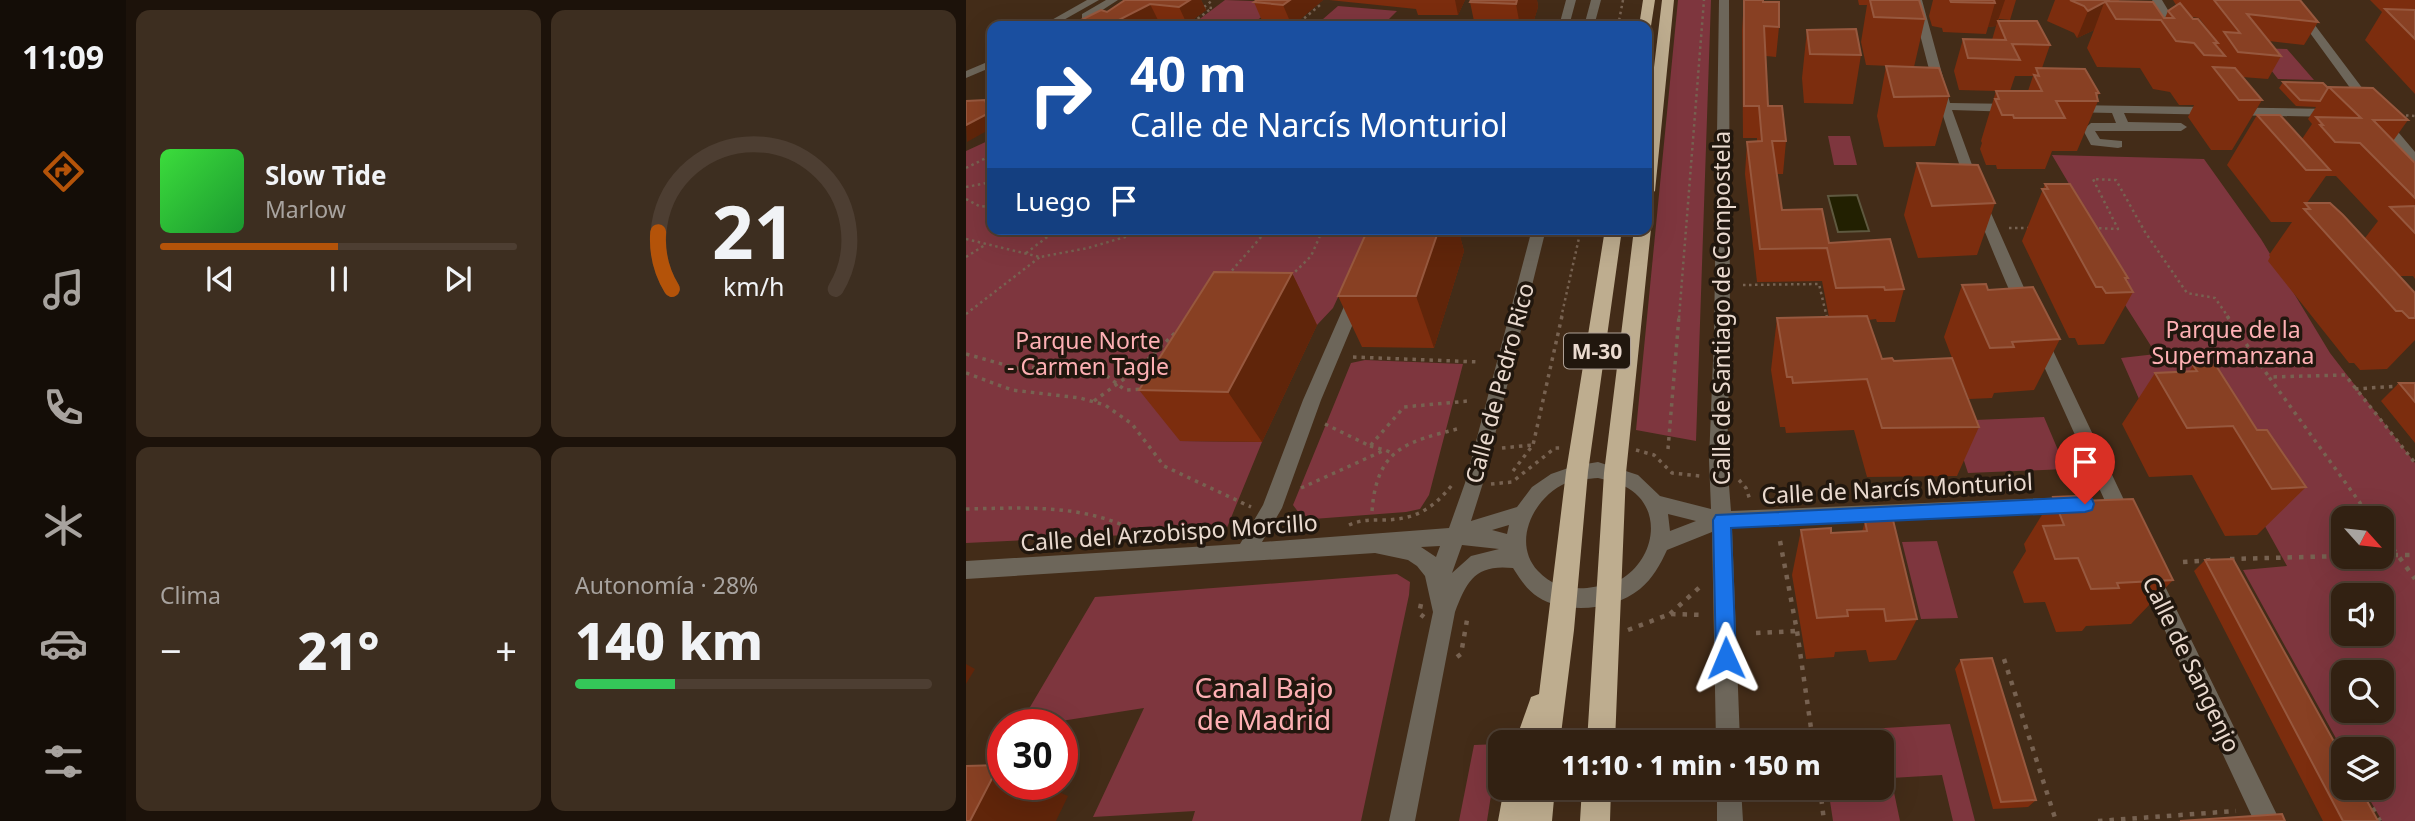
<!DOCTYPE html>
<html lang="es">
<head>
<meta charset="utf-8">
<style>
	:root { --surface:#322112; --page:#3d2e20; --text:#f1f3f6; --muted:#a8a39f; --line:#4d3e32; --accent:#b45309 }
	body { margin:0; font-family:"Noto Sans",sans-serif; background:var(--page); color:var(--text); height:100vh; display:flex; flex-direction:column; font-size:26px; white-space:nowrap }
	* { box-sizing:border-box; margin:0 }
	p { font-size:23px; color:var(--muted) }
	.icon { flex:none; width:38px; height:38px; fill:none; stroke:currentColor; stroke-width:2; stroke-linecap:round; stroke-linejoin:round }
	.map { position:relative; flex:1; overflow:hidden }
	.drawer { display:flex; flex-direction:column; gap:10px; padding:10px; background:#1c120a; width:840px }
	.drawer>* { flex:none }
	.guide { position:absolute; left:21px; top:21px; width:665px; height:214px; border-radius:14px; box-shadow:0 7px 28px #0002,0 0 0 2px var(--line); background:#1a4fa0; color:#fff; overflow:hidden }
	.needle { width:46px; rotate:117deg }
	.tools { position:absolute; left:1365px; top:506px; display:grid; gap:14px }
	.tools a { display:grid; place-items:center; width:63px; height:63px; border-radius:14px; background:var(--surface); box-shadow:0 7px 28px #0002,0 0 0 2px var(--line); font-size:35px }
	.speed { position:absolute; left:21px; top:709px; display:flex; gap:14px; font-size:35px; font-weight:700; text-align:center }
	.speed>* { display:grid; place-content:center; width:91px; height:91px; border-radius:50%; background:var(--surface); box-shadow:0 7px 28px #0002,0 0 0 2px var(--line); line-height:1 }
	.speed .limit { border:10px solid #d22; background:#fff; color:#111 }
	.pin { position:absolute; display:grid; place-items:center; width:60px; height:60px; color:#fff; margin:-72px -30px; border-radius:50% 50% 50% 0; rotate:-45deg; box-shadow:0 0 7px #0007 }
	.pin .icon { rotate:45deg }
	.me { position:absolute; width:77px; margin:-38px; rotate:359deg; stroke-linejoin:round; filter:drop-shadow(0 0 5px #0008) }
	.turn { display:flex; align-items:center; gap:24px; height:147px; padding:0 28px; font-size:32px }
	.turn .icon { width:91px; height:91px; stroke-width:2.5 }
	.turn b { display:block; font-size:49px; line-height:60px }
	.then { display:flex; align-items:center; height:66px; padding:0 28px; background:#0003; gap:14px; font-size:26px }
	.big { font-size:52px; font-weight:800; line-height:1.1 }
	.drawer .widget { flex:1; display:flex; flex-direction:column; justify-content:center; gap:10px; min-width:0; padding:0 24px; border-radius:14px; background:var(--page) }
	.drawer .dial { align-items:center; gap:0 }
	.dial svg { height:182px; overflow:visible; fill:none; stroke:var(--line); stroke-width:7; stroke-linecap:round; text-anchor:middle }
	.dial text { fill:var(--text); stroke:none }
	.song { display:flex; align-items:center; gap:21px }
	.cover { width:84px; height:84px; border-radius:10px; background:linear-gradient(135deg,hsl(120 70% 55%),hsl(130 70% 35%)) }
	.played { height:7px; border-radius:4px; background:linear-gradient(90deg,var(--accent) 50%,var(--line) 50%) }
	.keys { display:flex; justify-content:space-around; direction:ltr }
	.heat { display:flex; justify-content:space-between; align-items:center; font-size:38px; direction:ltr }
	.charge { height:10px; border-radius:5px; background:linear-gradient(90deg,#34c759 28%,var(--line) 0) }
	.drawer .tiles { flex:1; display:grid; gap:10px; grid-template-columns:repeat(2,1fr) }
	.trip { position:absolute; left:522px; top:730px; width:406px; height:70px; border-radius:14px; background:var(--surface); box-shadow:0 7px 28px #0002,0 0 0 2px var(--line); font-weight:800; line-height:70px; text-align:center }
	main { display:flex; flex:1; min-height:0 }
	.tab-bar { display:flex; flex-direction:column; width:126px; justify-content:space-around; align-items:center; background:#140d07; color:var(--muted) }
	.tab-bar .icon { width:49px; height:49px }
	.tab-bar .selected { color:var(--accent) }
	.tab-bar b { font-size:32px; color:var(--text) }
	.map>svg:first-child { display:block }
</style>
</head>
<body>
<main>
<nav class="tab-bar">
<b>11:09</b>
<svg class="icon selected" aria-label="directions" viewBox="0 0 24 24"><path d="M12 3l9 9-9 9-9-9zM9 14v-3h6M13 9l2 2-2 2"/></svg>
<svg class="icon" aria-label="music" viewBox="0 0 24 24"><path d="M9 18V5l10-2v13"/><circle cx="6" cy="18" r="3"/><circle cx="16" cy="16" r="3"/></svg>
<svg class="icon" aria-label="phone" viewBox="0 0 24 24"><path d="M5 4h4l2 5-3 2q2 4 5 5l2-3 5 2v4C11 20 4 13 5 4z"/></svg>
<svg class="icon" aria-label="climate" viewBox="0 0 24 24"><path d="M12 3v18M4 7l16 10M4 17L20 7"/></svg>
<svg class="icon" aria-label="car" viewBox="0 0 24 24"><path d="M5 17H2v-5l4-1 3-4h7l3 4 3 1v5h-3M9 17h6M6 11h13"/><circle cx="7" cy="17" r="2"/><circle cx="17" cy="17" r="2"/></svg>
<svg class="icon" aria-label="filters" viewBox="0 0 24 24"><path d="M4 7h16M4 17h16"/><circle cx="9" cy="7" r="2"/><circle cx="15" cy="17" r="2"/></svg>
</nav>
<section class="drawer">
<div class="tiles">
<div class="widget">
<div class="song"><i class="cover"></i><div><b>Slow Tide</b><p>Marlow</p></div></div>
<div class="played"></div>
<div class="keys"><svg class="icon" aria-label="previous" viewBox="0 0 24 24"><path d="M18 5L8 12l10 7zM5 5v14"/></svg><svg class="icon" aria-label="pause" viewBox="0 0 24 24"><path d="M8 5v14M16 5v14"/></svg><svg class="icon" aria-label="next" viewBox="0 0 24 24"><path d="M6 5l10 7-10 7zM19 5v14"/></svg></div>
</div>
<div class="widget dial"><svg viewBox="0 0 100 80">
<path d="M14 69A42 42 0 1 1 86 69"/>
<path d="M14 69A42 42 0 0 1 8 44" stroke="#b45309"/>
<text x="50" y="56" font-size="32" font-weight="700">21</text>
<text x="50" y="72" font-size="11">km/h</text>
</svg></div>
<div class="widget"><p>Clima</p>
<div class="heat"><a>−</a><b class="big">21°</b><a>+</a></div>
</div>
<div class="widget"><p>Autonomía · 28%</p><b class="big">140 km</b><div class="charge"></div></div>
</div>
</section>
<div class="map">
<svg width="1449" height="821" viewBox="0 0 1449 821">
	<rect width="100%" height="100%" fill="#432c18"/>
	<!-- green -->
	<path fill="#7e363e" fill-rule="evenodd" d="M259,0L314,2L284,26L227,24Z
		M712,0H745L730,441L670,430Z
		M372,6L431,11L416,26H349Z
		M1288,48L1321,49L1348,80L1312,79Z
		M862,136H884L891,165H868Z
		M26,139V229H404L367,308L351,325L279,324L214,441L296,442L260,530L0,543V151Z
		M1086,155L1238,159L1295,239L1364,353L1449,463V821H1416L1397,788H1416V749L1377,751L1277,570L1321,566L1259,454L1177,408L1155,358L1190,354L1118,240L1109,194ZM1377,518H1416V556H1377ZM1377,595H1416V634H1377ZM1377,672H1416V710H1377Z
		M399,360L497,364L463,495L454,509L440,512L347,519L333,513L327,505L385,363Z
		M1078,417L1100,469L1002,473L985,421Z
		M971,541L992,618L955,619L936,542Z
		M431,574L444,582L443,595L395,821H226L229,811L127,817L178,708L76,724H54L129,597Z
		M984,724L1009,821H987L976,775L925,778L934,821H867L862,788H915V742H855L853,732Z
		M533,744L521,821H493L508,745Z"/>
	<!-- water -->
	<path fill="#222001" stroke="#5e583f" stroke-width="2" d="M891,195L903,231L872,232L862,196Z"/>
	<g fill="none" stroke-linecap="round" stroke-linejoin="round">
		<!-- path-far2 -->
		<path stroke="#776251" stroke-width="2.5" stroke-dasharray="2.5 3.5" stroke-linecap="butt" d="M238,7L247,0
			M181,25L196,26
			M224,25L239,26
			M222,26L246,8L237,7
			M289,26L298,19
			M329,26L354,5L350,4
			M494,26H499
			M652,26L657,0
			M1434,115L1449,116
			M0,168L26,155
			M0,187L26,182
			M0,199L13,206L26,207
			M1043,228H1063
			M1127,228L1152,229L1127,179L1150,180L1179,232L1221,293L1249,298L1263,318
			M0,239L74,257L122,248L186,229
			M60,253L92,229
			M0,257L19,245
			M262,275L302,229
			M325,276L345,256L357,229
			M777,285L853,284L861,318
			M0,314L74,257
			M595,318L615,229
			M713,318L738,0"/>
		<!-- path-far1 -->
		<path stroke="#776251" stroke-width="3.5" stroke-dasharray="3.5 5" stroke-linecap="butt" d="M860,316L861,320
			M1261,316L1303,377
			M0,354L50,368L116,366L137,373L159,390L178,389
			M387,357L513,362
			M0,373L46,390L114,398L139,405L166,424L198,466L285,507
			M1389,389L1432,386
			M128,401L173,368L212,330
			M359,424L404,446L438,407L502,401
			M404,446L419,450
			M536,448L567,445
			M702,449L713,316
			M670,450L688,455L706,473L734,476
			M547,471L567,445L596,316
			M773,480L780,488L784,500
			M525,484L546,482L589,448H596
			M335,488L419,450L426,453
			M0,509C54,508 108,504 159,526L153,537
			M406,511C411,447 441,442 495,428
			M1405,518L1303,377L1379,375L1449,463
			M383,525C394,520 404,520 415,520C448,520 466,510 486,485
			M1416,533L1422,541"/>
		<!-- path -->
		<path stroke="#776251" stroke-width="4.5" stroke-dasharray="4.5 7" stroke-linecap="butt" d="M1420,539L1449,579
			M814,541L831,631L847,742
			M1416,555H1449
			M1264,559L1377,556
			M1217,562L1246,560
			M455,604L453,613L458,617
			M704,614L736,585
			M662,630L704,614L739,615
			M790,633L831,631
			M491,657L495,654L501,620L497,617
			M1038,659L1090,821
			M1372,749L1377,758
			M854,788L858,821
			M1395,788L1414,821
			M1132,821L1270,811"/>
		<!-- minor -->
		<path fill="#6d665a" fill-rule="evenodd" d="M121,0H133L87,26H75Z
			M140,0H152L124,18H116V14Z
			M600,0H610L603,26H593Z
			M625,0H635L628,26H618Z
			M753,0H763L764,336L761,460L765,511L1104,497L1111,499L1114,505L1111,511L766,528L774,742H750L746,532L701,550C694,565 687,578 674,589C648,610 600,615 572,597C561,590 554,579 547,568C510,564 501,580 489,612L449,821H423L467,612L459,576L451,566L442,560L409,553L0,579V561L274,544L297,505L337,400L383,295L391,290L399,295L355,400L316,508L296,542L483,528L499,483L566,229H580L517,483L505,521L551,507L566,487L585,474L608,466L632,462L672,475L694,496L745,509L743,460L748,336ZM632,478C640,480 650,482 658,486C697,505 691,556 657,578C646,585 634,586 621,588C601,589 586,586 572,571C545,542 568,497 600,483C610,479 622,479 632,478ZM702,514L730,521L704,531ZM543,525L541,534L526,530ZM496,545L533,549L505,556L486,573ZM474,546L470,557L455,547Z
			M946,0H956L984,103L1049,104L1055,108L1049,112L986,110L1017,195L1067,308L1065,312L1059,313L1051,308C1007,208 969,107 946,0Z
			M1186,0H1196L1217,35L1216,37H1208Z
			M1320,0H1330L1406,101L1449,152V164L1444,163L1398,107Z
			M26,60V67L0,78V71Z
			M1104,105L1367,109L1373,113L1367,117L1158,113L1162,122L1215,123L1221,127L1215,131H1129L1134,139L1156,141V147L1152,148L1125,145L1117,130L1125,123H1150L1146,113L1100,112V106Z
			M1074,334L1082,340L1168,521L1165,527L1158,529L1151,527L1148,521L1066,340Z
			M1183,566L1190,568L1314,821H1288L1173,575L1176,568Z
			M751,788H775L777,821H751Z"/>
		<!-- highway -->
		<path fill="#bead8f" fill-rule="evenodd" d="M677,0H689L685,26L681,29V26H673Z
			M696,0H708L689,191L681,196V126Z
			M681,225L685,229L660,473L649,742H621L638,473L668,229H681Z
			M639,229H656L622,472L608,630L594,742H549L565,697L573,694L600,472Z
			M538,788H589L586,821H532Z
			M616,788H645L644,821H614Z"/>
	</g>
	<!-- wall -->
	<path fill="#7c2d0e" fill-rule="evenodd" d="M159,0H235L240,10L221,24L192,20L181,26H103L141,12Z
		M357,0L326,26L297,23L288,2Z
		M363,0H499L492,15H452L450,9Z
		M571,0L572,7L566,26H509L504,2Z
		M778,0L797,2L813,27L810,57L800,56L802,106L820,141L817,174H810L816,210L863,243L938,289L929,322H911L910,319L902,320L916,359L928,361L986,358L978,337L996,285L1022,290L1094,339L1068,390L1028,393L1026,398L1003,399L988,362L1013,427L991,476L901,477L888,430L820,433L819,427H814L805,370L811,318L863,317L856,281L791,282L779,174L781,142H791V138H777L776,30Z
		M892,0H953L959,19L948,67L900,65L895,42L901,5H893Z
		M967,0H1050L1044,20L1033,19V21L1084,45L1076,68L1133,93L1131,98L1132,101L1111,151H1086L1079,169H1031L1030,165H1020L1014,149L1016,143L1015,141L1030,91L993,90L988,71L997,39L1026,40L1030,26L1022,27L1020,34L977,32L976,28L966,26L963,16ZM1049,76H1067L1062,91H1044Z
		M1089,0H1153V2L1199,18L1202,11L1210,5L1207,0H1334L1352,22L1338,45L1303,41L1315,56L1302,79L1276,77L1296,100L1266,150H1245L1222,117L1228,105H1213L1204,92L1187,89L1174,68L1131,67L1121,48L1128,30L1111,38L1108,33L1081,21ZM1226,17L1233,18L1252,43L1250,46L1252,43Z
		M1404,0H1449V94L1399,40L1416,12Z
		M841,30L895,55L887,104L838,103L836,78Z
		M920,66L983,96L969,146L918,147L911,116Z
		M1317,82L1362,88L1363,87L1442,120L1427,141L1449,163V279L1447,276H1433L1449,293V340L1421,369L1394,370L1388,363H1383L1302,261L1304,257L1303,255L1326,222H1305L1261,165L1291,115L1336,139L1346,124L1342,119L1350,107L1330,106L1313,88ZM1360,176H1370L1412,221L1399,238L1341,203Z
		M951,163L1029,203L1011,255L952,258L938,215Z
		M1079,184L1162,278L1161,281L1167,292L1138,344L1112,345L1109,338H1103L1056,241Z
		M402,229H492L498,251L468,348L396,347L372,296Z
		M326,273L351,325L296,442L214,441L173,390Z
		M1227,365L1291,430L1340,487L1291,535L1259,536L1226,475L1183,477L1156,424L1189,373L1223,372Z
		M1433,383H1449V443L1415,401Z
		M1087,497L1114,501L1207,580L1165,624L1120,626L1116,631L1090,632L1079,602L1058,603L1047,572L1060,551L1058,544Z
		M899,521L951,619L930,660L903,662L900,650L869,652L868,657L840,659L826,575L835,530L865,533L896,532Z
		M1239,560L1412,821H1357L1228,571Z
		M995,660L1070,800L1062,807L1027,809L989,669Z"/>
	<!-- shaded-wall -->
	<path fill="#60250a" d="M224,0H235L240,10L221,24L213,7Z
		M324,0H357L326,26L317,5Z
		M489,0H499L492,15Z
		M551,0H571L572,7L566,26H554L550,4Z
		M1026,0H1039L1030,26L1022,27L1029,3Z
		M1138,3L1128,30L1111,38L1122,11Z
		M184,4L192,20L181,26H141Z
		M19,100L26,110V128L1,142L0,125Z
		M473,229H492L498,251L468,348L450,296Z
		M326,273L351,325L296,442L262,392Z
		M0,664L9,669L0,684Z
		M33,765L37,767V784H75L102,796L90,821H4Z"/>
	<!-- building -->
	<path fill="#884023" stroke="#97583e" stroke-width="2" d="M159,0H224L213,7L184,4L141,26H103L135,10L141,12Z
		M291,0H324L317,5L288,2Z
		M505,0H551L550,4L504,2Z
		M778,0H797V2H813V27L798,26L802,106H816L820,141H806L816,210L856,209L863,243L924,239L938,289L919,290L918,287L870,288L861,248L794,249L781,142L796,141L793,106H778Z
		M904,0H953L959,19L908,17Z
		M984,0H1028L1029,3L985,2Z
		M1104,0H1144L1139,1V2L1122,11L1118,6Z
		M1248,0H1334L1352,22L1281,14L1315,56L1272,52L1258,32L1274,33Z
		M1139,1L1187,2L1198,18H1208L1202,11L1214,3L1227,19H1232L1252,43H1248L1259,56L1238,55L1228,43L1210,41L1195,20L1150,19Z
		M1419,9L1449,10V39Z
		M1032,21H1071L1084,45L1046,44L1054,60L1002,58L997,39L1040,40Z
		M890,29L895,55L844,54L841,30Z
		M920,66L973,68L983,96L928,97Z
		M1247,67L1269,68L1296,100H1273Z
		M1070,68L1119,69L1133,93H1130L1132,101H1090L1099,118H1048L1047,115H1036L1029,99H1033L1030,91H1076L1068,75L1073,76Z
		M1317,82L1357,83L1362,88L1354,101L1334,100Z
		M1363,87L1407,88L1442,120H1407L1449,163V198L1394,143L1369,142L1354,125H1357L1350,117L1395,118Z
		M19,100L23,113L0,125V101Z
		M1291,115H1314L1364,170H1340Z
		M951,163L1012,165L1029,203L966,206Z
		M1079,184H1104L1162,278H1159L1167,292L1140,293L1136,287H1130L1076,189H1082Z
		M1339,203H1364L1377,215L1449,293V318H1443L1436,311H1430L1338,209H1344Z
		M1449,206V233L1424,207Z
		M402,229H473L450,296H372Z
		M248,272L326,273L262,392L173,390Z
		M1020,284L1022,290L1067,287L1094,339L1046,342L1048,347L1024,348L996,285Z
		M901,316L916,359L926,358L928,361L986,358L1013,427L916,428L901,379L827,383L826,377H821L811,318Z
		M1249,364L1291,430H1301L1340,487L1306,489L1267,426L1221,428L1189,373L1231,371L1227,365Z
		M1433,383H1449V402Z
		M1112,496L1114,501L1167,499L1207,580L1151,583L1153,588L1125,589L1112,558L1089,559L1077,526L1098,525L1087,497Z
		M927,520L951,619L920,621L918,609L881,610L882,616L851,618L835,530L865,528V533L901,531L899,521Z
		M1267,559L1377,758V788H1394L1412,821H1377L1239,560Z
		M1026,658L1070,800L1035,802L995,660Z
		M33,765L4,821H0V766Z
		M1316,814L1319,821H1214Z"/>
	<!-- route -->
	<path fill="#1a73e8" stroke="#114b97" stroke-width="2" d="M1119,497L1126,499L1128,504L1126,510L1119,512L765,528L770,658L767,665L760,668L753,665L750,658L747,520L750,515Z"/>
	<g text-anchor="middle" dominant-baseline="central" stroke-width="7" stroke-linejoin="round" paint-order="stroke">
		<!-- shield labels -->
		<rect fill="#21170e" stroke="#aea095" stroke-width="2" x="598" y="333.5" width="66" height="35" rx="5"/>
		<g font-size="21" font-weight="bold" fill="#eadacf">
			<text x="631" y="351">M-30</text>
		</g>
		<!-- street labels -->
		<g font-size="23" fill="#eadacf" stroke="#21170e">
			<text transform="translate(755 308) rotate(-90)">Calle de Santiago de Compostela</text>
			<text transform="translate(533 383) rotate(-75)">Calle de Pedro Rico</text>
			<text transform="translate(931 488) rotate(-3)">Calle de Narcís Monturiol</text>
			<text transform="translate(203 532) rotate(-4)">Calle del Arzobispo Morcillo</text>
			<text transform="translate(1226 664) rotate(64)">Calle de Sangenjo</text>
		</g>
		<!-- park labels -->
		<g font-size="23" fill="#feb0b4" stroke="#21170e">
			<text x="1267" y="329">Parque de la<tspan x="1267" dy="26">Supermanzana</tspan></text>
			<text x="122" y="340">Parque Norte<tspan x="122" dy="26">- Carmen Tagle</tspan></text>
		</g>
		<!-- near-park labels -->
		<g font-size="28" fill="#feb0b4" stroke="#21170e">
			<text x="298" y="687">Canal Bajo<tspan x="298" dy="32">de Madrid</tspan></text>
		</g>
	</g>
</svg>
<div class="tools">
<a><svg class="needle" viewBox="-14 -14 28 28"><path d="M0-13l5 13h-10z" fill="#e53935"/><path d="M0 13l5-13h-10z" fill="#a8a39f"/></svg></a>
<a><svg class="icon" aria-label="sound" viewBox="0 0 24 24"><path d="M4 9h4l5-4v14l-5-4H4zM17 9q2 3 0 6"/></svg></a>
<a><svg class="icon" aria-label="search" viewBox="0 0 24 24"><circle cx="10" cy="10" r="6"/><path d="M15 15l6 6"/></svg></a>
<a><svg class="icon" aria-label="layers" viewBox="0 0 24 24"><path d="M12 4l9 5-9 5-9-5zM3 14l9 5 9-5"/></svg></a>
</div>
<div class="speed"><div class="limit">30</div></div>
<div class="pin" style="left:1119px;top:504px;background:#d93025"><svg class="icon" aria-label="arrive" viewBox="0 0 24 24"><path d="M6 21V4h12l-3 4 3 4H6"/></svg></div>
<svg class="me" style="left:760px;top:658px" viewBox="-20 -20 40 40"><path d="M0-17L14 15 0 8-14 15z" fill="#1a73e8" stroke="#fff" stroke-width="4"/></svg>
<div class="trip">11:10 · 1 min · 150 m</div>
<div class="guide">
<div class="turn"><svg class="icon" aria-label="right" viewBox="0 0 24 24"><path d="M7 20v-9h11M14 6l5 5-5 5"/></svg><div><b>40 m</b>Calle de Narcís Monturiol</div></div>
<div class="then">Luego<svg class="icon" aria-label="arrive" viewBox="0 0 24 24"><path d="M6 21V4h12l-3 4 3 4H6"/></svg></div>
</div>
</div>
</main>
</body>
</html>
